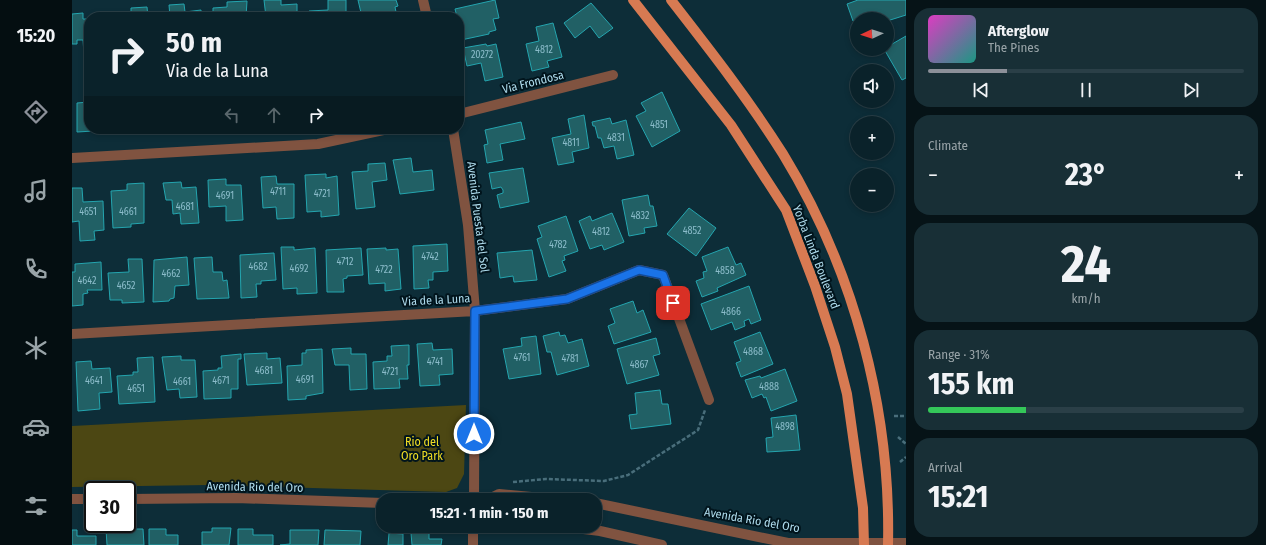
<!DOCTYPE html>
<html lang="en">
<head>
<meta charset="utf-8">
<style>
	:root { --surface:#0a222a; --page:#182f36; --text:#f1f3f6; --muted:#99a4a8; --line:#2a3f47; --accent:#8c9099 }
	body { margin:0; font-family:"Fira Sans Condensed",sans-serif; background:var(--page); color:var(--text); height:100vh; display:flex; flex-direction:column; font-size:15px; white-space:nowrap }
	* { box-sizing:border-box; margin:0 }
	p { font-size:13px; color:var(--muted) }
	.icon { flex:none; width:22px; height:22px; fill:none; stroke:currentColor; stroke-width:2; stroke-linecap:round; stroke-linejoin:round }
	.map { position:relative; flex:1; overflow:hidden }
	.panel { display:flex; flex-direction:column; gap:8px; padding:8px; background:#061317; width:360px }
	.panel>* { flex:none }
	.hud { position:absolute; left:12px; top:12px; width:380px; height:122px; border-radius:16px; box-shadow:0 2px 6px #0003,0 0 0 1px var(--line); background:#0a222a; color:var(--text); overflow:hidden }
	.needle { width:26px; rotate:266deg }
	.buttons { position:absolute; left:778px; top:12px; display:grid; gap:8px }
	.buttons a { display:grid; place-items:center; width:44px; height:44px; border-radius:50%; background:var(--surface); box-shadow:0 2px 6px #0003,0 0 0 1px var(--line); font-size:20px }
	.speed { position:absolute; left:12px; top:481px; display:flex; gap:8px; font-size:20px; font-weight:700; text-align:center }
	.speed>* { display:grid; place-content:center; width:52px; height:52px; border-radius:50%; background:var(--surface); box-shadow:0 2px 6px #0003,0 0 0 1px var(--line); line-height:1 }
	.speed .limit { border:2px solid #111; border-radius:6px; background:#fff; color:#111 }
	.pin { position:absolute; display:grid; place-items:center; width:34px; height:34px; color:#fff; margin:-17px; border-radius:8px; box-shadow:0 2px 6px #0006 }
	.me { position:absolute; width:44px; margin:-22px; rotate:0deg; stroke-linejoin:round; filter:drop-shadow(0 0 3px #0008) }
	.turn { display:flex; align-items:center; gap:14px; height:84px; padding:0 16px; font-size:18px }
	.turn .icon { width:52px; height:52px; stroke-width:2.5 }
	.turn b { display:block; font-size:28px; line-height:34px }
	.lanes { display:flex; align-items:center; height:38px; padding:0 16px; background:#0003; justify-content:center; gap:20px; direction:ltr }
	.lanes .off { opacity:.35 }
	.big { font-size:30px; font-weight:700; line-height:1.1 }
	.panel .widget { flex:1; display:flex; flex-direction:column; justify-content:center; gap:6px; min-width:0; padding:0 14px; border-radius:16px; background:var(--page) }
	.panel .dial { align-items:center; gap:0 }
	.dial b { font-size:52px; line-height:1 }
	.song { display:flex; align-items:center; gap:12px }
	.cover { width:48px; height:48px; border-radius:6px; background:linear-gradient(135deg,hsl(310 70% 55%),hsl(170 70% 35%)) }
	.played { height:4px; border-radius:2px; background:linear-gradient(90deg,var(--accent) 25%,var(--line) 25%) }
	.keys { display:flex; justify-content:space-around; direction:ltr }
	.heat { display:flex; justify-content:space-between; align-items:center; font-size:22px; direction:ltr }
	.charge { height:6px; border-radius:3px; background:linear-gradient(90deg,#34c759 31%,var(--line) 0) }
	.trip { position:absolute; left:304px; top:493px; width:226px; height:40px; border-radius:16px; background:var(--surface); box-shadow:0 2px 6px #0003,0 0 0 1px var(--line); font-weight:700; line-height:40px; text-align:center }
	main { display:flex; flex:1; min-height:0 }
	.tab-bar { display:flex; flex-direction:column; width:72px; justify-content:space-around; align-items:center; background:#040e11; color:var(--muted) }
	.tab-bar .icon { width:28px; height:28px }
	.tab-bar .active { color:var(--accent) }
	.tab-bar b { font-size:18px; color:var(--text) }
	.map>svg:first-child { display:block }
</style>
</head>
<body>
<main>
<nav class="tab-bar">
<b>15:20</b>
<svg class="icon active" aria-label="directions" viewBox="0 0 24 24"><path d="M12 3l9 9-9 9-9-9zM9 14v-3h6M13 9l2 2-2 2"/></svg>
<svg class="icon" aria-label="music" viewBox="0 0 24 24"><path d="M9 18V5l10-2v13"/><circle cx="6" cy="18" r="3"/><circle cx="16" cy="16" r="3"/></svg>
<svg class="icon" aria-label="phone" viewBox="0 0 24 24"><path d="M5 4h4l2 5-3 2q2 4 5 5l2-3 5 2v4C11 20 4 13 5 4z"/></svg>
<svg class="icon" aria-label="climate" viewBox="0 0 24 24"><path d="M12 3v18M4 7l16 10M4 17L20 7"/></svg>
<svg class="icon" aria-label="car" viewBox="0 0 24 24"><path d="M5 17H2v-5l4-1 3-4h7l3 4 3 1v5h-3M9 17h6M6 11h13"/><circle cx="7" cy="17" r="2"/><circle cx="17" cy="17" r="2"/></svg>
<svg class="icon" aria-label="filters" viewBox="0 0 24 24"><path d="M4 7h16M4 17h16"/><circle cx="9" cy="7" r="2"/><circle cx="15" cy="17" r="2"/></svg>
</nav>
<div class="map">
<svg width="834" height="545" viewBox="0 0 834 545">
	<rect width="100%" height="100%" fill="#0d2d38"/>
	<!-- green -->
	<path fill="#4c4713" d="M394,405L392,474L385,488L374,492L136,485L0,487V426Z"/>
	<!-- building -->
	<path fill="#216065" stroke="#24a5af" d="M192,0H209V5L225,4V17H194Z
		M256,0H274V12H272V17H237V11L256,10Z
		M286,0H324L326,6L323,7L325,17H290Z
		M423,0L427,18L421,19L424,30L417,32V34L389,40L387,17H385L383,9Z
		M786,0H834V15L815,21V19H792V17L781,21L775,4Z
		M175,1L174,17H141V8L155,7V2Z
		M519,3L541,28L527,38L518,26L503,38L492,23Z
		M112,4L113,12L129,10V17H98L97,5Z
		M75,7L76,17H43L59,15V8Z
		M11,13V19H17V54H12L11,40H5V44H0V14Z
		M481,23L490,57L475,61L477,67L460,71L454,44L467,41L464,27Z
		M834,36V78L830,80L812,49H815V47Z
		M414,44L415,46L424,44L431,77L413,81L409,63L395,66L391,48Z
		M590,92L608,131L580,147L564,116L574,111L569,103Z
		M17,102V129L39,130L5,132V103Z
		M512,115L517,148L500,152L502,162L486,165L480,138L499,134L496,119Z
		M538,118L540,124L554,120L562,155L545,159L542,146L532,148L529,138H526L523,126H521L520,122Z
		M449,122L453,139L428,144L431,160L415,163L412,145L416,144L413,130Z
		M339,158L341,172L360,170L362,190L328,194L321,160Z
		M313,163L315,180L300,182L303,207L284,209L280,172L296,171V164Z
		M451,168L457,202L428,208L425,195L431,193V190L429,187L420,189L417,173Z
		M254,174V178L265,176L267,215L249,217V211L235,212L233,175Z
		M204,176L205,184H222V218L205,219L204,207L191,208L189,177Z
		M154,179V185H169L171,220L154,221V206L137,207L136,180Z
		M109,182L110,188L124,187L127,223L109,224L108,213L101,214L100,200H94L91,183Z
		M72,183V223L59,224V227L41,228L39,191L55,190V184Z
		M0,188H10L11,202L31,201L32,230L22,231L23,240L8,241L7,221L0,222Z
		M576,195L578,206H581L585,226L572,228L573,233L557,236L550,200Z
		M617,208L644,228L624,256L595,234Z
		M540,213L552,242L532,250L530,245L518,249L507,221L518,216L520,221Z
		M494,216L506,251L492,256L493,260L490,261L494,271L477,277L465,239L470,237L466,226Z
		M375,244L376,271L361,272V280H356L357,288L342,289L341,246Z
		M209,247H222V250L243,248L245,293L225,294V288L211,289Z
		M656,247L664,265L669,263L674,275L645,288L646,291L630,297L624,281L632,278L631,272L635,271L630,257Z
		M289,248L291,275L275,276V278L271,279L272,292H255L254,250Z
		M314,248V250L326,249L329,289L313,291V283L297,284L295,249Z
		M460,250L465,280L442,282L441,276L428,278L425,253Z
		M202,253L204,280L189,281V284H184L185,297L169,298L168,255Z
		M115,257L117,285L103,286L102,298L98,299L97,301L81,302L82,260Z
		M140,257L141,272H150L151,281L155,280L157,298L125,299L122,258Z
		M56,259H70L72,302L50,303V300H38L36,273L57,272Z
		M29,262L30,290H15L16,293L11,294V305L0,306V272H3V264Z
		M677,286L689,320L679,324L677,319L672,321L673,326L663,330L660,322L639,330L629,304Z
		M561,301L565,313L571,310L579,332L542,344L536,326L543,323L538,309Z
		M487,332L488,336L493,335L496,343L510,339L517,366L485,375L479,352H475L471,336Z
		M688,332L701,364L669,377L664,363L669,361L662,342Z
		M464,336L469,374L437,379L431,349L450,346L449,338Z
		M584,338L588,354L581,356L587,375L555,384L545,349Z
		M360,343L361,350L380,349L381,374L367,375L368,385L348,386L345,344Z
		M337,345V365H335L336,379H327L328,388L302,389L301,362L315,361V356H320L319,346Z
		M279,348V354H294L295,389L278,390L277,365H263L260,349Z
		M250,349L251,393L234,396V399L216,400L215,366L230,365V353H234V350Z
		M195,353V359L208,358L210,383L175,385L172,354Z
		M169,354V359H166V389H159V398L132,399L131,371L146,370V368H150L149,356Z
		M109,356V360H123L125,397L108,398L107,389L95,390L90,357Z
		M81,357L83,402L47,404L45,376L61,375V372H66L65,358Z
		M19,361L20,369L38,368L40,392L27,393L28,409L6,411L4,362Z
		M713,369L725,401L699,411L694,397L692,398L690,394L680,398L673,380L688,376L689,378Z
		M588,390L590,404H596L599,424L559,429L557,415L565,414L563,393Z
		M724,415L728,450L695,452L694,438L701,437L699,418Z
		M140,528H159L157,545H130V532H140Z
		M34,529H71L72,545H35Z
		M77,529H94V535H106V545H77Z
		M166,529H181V535H201V545H166Z
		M0,530H5V536H24V545H0Z
		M218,530H247L246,545H208L218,544Z
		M253,530L289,531L288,545H252Z
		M317,533L331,534V545H316Z
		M339,533H357V539H370L369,545H340Z"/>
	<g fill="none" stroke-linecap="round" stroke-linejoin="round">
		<!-- path -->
		<path stroke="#496e7b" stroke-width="2.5" stroke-dasharray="4 2" stroke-linecap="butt" d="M822,416H834
			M826,437L834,444
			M828,462L834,457
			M441,482L474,479L532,481L556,475L626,430L633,410"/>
		<!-- street -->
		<path stroke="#805340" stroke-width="10" d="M351,0L355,17
			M387,114L541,75
			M381,129L396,225L403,311L402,500
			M0,158L246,144L316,129
			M0,334L403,311L495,299L567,270L591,275L637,400
			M0,499H21
			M55,499L164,498L311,503
			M415,500L427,494L491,500
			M523,503L716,543H834
			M487,526L528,531L590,545
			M401,545V526"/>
		<!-- primary -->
		<path stroke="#d77a52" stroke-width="10" d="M561,0L659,125L714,210L743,286L763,347L775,394L791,508L792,545
			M599,0C638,50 677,100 711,154C782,270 819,409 816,545"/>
	</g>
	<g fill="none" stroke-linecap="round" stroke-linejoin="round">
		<!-- route casing -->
		<g stroke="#114b97" stroke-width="10">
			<path id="route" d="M402,434L403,311L495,299L567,270L591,275L601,303"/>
		</g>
		<!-- route -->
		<use href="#route" stroke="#1a73e8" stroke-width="7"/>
	</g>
	<g text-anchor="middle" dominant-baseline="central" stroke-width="4" stroke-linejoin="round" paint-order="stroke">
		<!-- number labels -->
		<g font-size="10" fill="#8bbcca">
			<text x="472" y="50">4812</text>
			<text x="410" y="55">20272</text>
			<text x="587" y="125">4851</text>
			<text x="544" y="138">4831</text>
			<text x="499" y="143">4811</text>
			<text x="206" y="192">4711</text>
			<text x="250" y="194">4721</text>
			<text x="153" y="196">4691</text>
			<text x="113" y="207">4681</text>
			<text x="16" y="212">4651</text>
			<text x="56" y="212">4661</text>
			<text x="568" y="216">4832</text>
			<text x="620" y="231">4852</text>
			<text x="529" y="232">4812</text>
			<text x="486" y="245">4782</text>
			<text x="358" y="257">4742</text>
			<text x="273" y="262">4712</text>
			<text x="186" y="267">4682</text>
			<text x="227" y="269">4692</text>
			<text x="312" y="270">4722</text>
			<text x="653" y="271">4858</text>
			<text x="99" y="274">4662</text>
			<text x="15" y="281">4642</text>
			<text x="54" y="286">4652</text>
			<text x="659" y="312">4866</text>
			<text x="681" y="352">4868</text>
			<text x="450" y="358">4761</text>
			<text x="498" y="359">4781</text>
			<text x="363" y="362">4741</text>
			<text x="567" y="365">4867</text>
			<text x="192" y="371">4681</text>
			<text x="318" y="372">4721</text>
			<text x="233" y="380">4691</text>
			<text x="22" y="381">4641</text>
			<text x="149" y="381">4671</text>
			<text x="110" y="382">4661</text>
			<text x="697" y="387">4888</text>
			<text x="64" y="389">4651</text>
			<text x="713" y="427">4898</text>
		</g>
		<!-- street labels -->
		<g font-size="12" fill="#aedbec" stroke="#01141c">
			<text transform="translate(461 82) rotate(-14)">Via Frondosa</text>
			<text transform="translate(406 217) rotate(83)">Avenida Puesta del Sol</text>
			<text transform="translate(744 257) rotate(69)">Yorba Linda Boulevard</text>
			<text transform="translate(364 300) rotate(-3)">Via de la Luna</text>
			<text transform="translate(183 487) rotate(1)">Avenida Rio del Oro</text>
			<text transform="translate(680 520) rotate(10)">Avenida Rio del Oro</text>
		</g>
		<!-- park labels -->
		<g font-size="12" fill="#f0de24" stroke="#01141c">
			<text x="350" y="442">Rio del<tspan x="350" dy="14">Oro Park</tspan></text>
		</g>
	</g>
</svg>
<div class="buttons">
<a><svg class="needle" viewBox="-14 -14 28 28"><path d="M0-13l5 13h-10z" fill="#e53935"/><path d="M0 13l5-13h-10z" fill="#99a4a8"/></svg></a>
<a><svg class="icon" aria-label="sound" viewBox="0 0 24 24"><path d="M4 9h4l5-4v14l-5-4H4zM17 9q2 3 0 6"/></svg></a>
<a>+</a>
<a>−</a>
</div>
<div class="speed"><div class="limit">30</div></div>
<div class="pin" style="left:601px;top:303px;background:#d93025"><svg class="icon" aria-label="arrive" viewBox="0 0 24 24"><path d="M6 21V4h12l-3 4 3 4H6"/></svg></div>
<svg class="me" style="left:402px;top:434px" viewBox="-20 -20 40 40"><circle r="17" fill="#1a73e8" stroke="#fff" stroke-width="3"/><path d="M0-11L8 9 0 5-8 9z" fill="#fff"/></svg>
<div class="trip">15:21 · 1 min · 150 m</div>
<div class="hud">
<div class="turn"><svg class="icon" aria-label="right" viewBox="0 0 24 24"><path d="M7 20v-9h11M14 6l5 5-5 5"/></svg><div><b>50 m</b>Via de la Luna</div></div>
<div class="lanes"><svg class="icon off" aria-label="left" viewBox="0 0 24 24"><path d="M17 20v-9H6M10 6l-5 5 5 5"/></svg><svg class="icon off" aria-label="ahead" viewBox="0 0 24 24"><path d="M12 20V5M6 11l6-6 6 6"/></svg><svg class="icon" aria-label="right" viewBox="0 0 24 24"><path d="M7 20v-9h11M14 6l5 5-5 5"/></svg></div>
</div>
</div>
<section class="panel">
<div class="widget">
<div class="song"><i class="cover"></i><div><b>Afterglow</b><p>The Pines</p></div></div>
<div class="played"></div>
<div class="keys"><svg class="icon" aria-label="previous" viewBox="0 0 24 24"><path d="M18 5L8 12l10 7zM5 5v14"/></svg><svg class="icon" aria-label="pause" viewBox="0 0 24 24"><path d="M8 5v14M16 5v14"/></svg><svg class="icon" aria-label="next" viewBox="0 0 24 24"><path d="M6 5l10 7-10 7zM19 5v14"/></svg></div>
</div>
<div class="widget"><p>Climate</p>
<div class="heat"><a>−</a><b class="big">23°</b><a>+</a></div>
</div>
<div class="widget dial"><b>24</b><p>km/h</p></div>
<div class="widget"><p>Range · 31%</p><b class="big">155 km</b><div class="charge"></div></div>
<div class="widget"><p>Arrival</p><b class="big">15:21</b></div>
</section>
</main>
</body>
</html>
